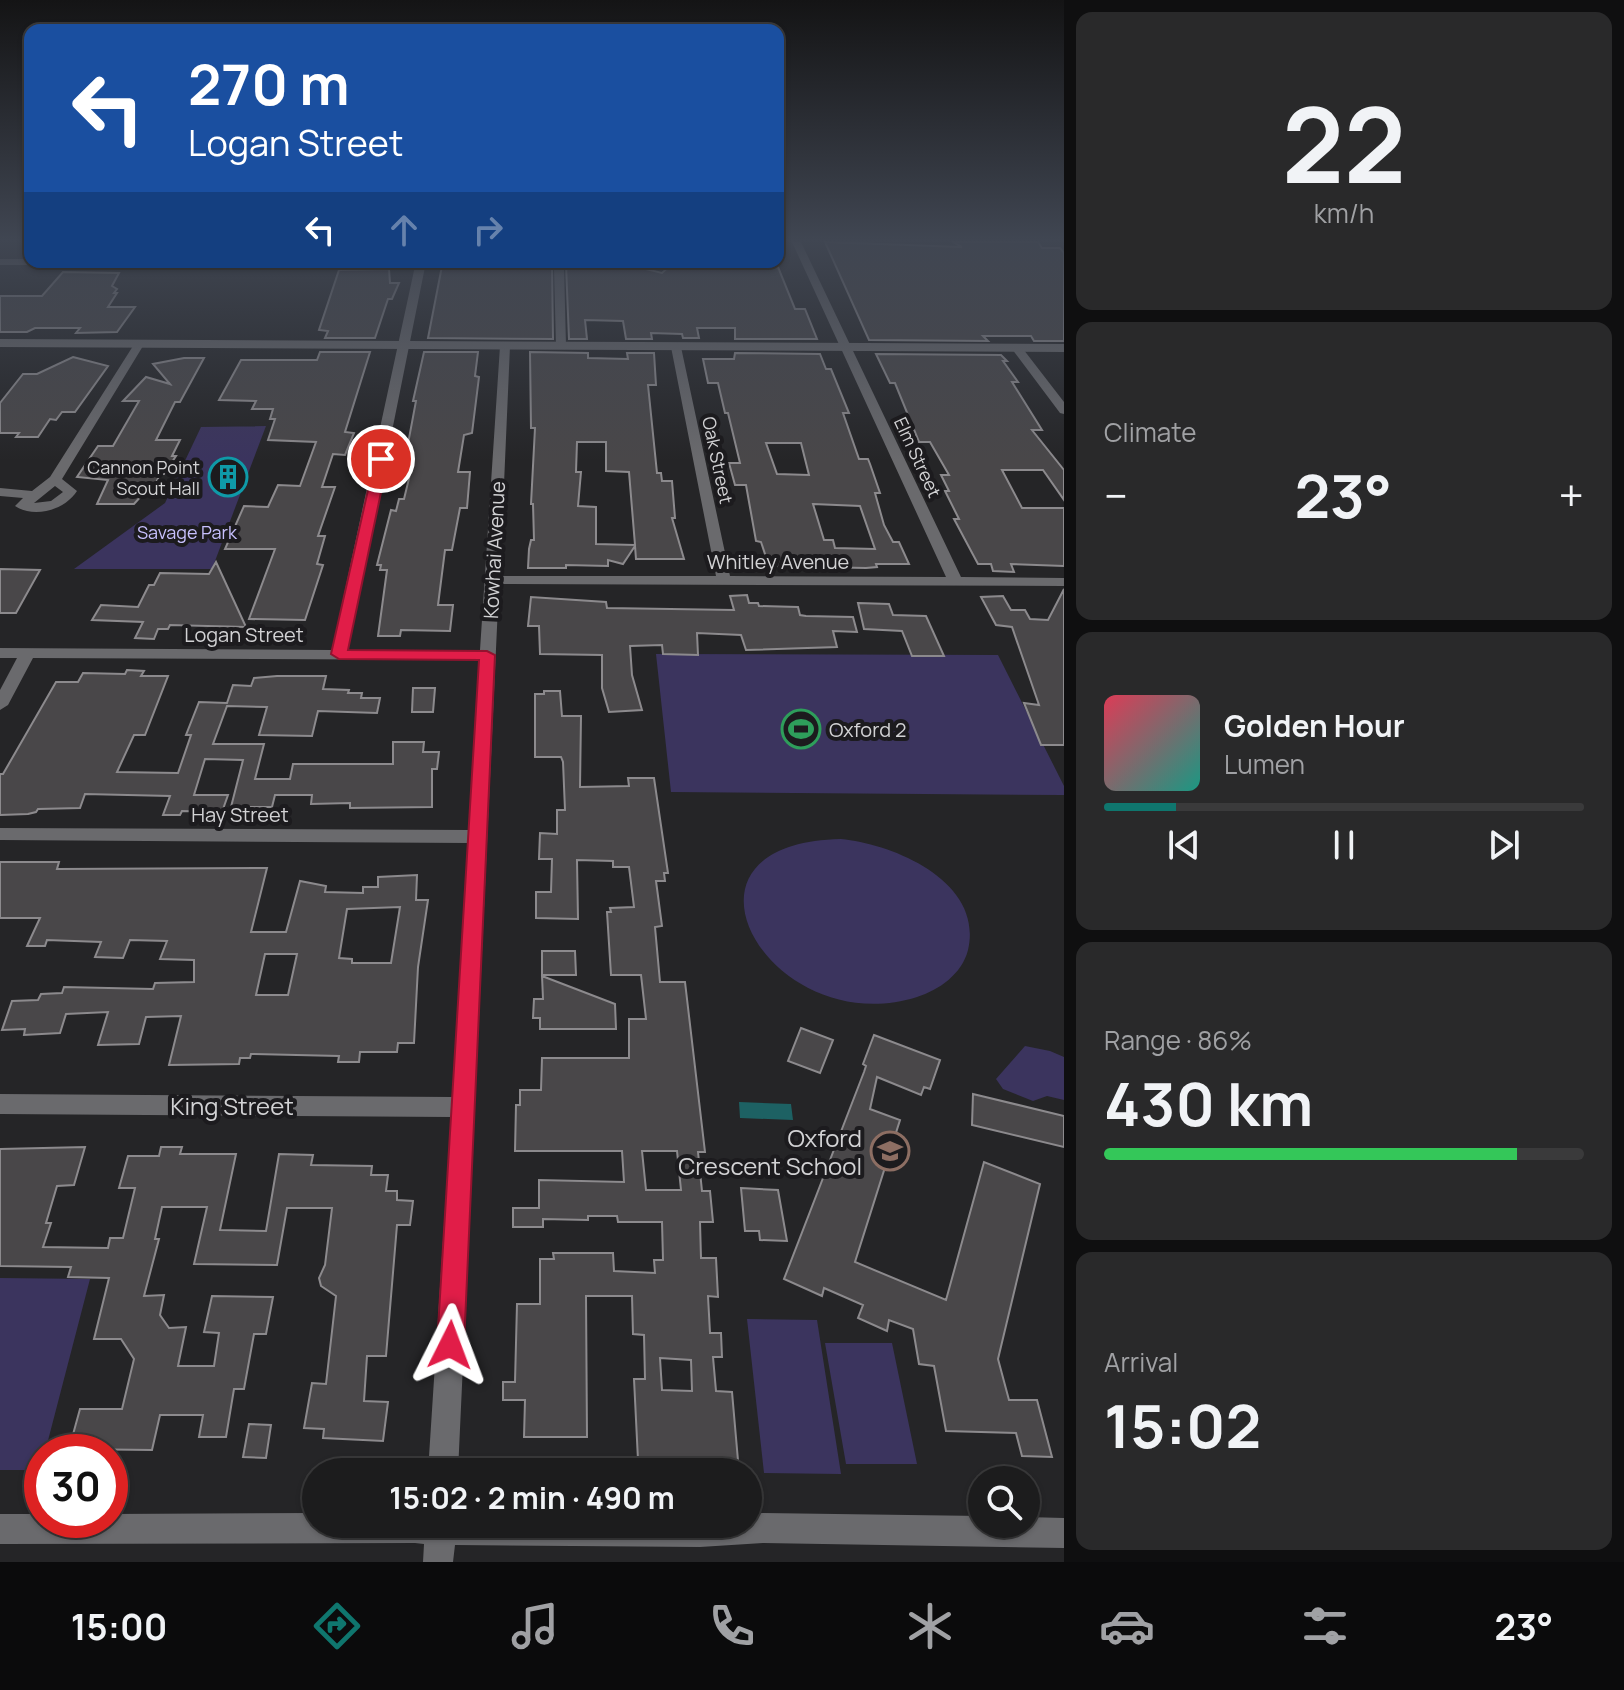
<!DOCTYPE html>
<html lang="en">
<head>
<meta charset="utf-8">
<style>
	:root { --surface:#1c1c1d; --page:#29292a; --text:#f1f3f6; --muted:#a0a1a4; --line:#3a3a3b; --accent:#0f766e }
	body { margin:0; font-family:Manrope,sans-serif; background:var(--page); color:var(--text); height:100vh; display:flex; flex-direction:column; font-size:30px; white-space:nowrap }
	* { box-sizing:border-box; margin:0 }
	p { font-size:26px; color:var(--muted) }
	.icon { flex:none; width:44px; height:44px; fill:none; stroke:currentColor; stroke-width:2; stroke-linecap:round; stroke-linejoin:round }
	.map { position:relative; flex:1; overflow:hidden }
	.side { display:flex; flex-direction:column; gap:12px; padding:12px; background:#0f0f10; width:560px }
	.side>* { flex:none }
	.banner { position:absolute; left:24px; top:24px; width:760px; height:244px; border-radius:16px; box-shadow:0 2px 6px #0004,0 0 0 2px var(--line); background:#1a4fa0; color:#fff; overflow:hidden }
	.fabs { position:absolute; left:968px; top:1466px; display:grid; gap:16px }
	.fabs a { display:grid; place-items:center; width:72px; height:72px; border-radius:50%; background:var(--surface); box-shadow:0 2px 6px #0004,0 0 0 2px var(--line); font-size:40px }
	.speed { position:absolute; left:24px; top:1434px; display:flex; gap:16px; font-size:40px; font-weight:700; text-align:center }
	.speed>* { display:grid; place-content:center; width:104px; height:104px; border-radius:50%; background:var(--surface); box-shadow:0 2px 6px #0004,0 0 0 2px var(--line); line-height:1 }
	.speed .limit { border:12px solid #d22; background:#fff; color:#111 }
	.pin { position:absolute; display:grid; place-items:center; width:68px; height:68px; color:#fff; margin:-34px; border:4px solid #fff; border-radius:50%; box-shadow:0 2px 8px #0007 }
	.me { position:absolute; width:88px; margin:-44px; rotate:3deg; stroke-linejoin:round; filter:drop-shadow(0 0 6px #0008) }
	.turn { display:flex; align-items:center; gap:28px; height:168px; padding:0 32px; font-size:36px }
	.turn .icon { width:104px; height:104px; stroke-width:2.5 }
	.turn b { display:block; font-size:56px; line-height:68px }
	.lanes { display:flex; align-items:center; height:76px; padding:0 32px; background:#0003; justify-content:center; gap:40px; direction:ltr }
	.lanes .off { opacity:.35 }
	.big { font-size:60px; font-weight:700; line-height:1.1 }
	.side .card { flex:1; display:flex; flex-direction:column; justify-content:center; gap:12px; min-width:0; padding:0 28px; border-radius:16px; background:var(--page) }
	.side .dial { align-items:center; gap:0 }
	.dial b { font-size:104px; line-height:1 }
	.song { display:flex; align-items:center; gap:24px }
	.cover { width:96px; height:96px; border-radius:12px; background:linear-gradient(135deg,hsl(350 70% 55%),hsl(170 70% 35%)) }
	.played { height:8px; border-radius:4px; background:linear-gradient(90deg,var(--accent) 15%,var(--line) 15%) }
	.keys { display:flex; justify-content:space-around; direction:ltr }
	.heat { display:flex; justify-content:space-between; align-items:center; font-size:44px; direction:ltr }
	.charge { height:12px; border-radius:6px; background:linear-gradient(90deg,#34c759 86%,var(--line) 0) }
	.trip { position:absolute; left:302px; top:1458px; width:460px; height:80px; border-radius:40px; background:var(--surface); box-shadow:0 2px 6px #0004,0 0 0 2px var(--line); font-weight:700; line-height:80px; text-align:center }
	.tabs { display:flex; height:128px; justify-content:space-around; align-items:center; background:#0b0b0c; color:var(--muted) }
	.tabs .icon { width:56px; height:56px }
	.tabs .current { color:var(--accent) }
	.tabs b { font-size:36px; color:var(--text) }
	main { display:flex; flex:1; min-height:0 }
	.map>svg:first-child { display:block }
</style>
</head>
<body>
<main>
<div class="map">
<svg width="1064" height="1562" viewBox="0 0 1064 1562">
	<rect width="100%" height="100%" fill="#252527"/>
	<!-- green -->
	<path fill="#3b345e" d="M266,426L212,569H74L165,503L201,427Z
		M656,654L998,655L1064,786V795L671,792Z
		M841,839C893,844 984,881 968,950C962,974 939,990 917,997C772,1043 652,843 841,839Z
		M1025,1046L1050,1051L1064,1057V1100L1047,1096L1033,1101L1003,1089L996,1079Z
		M0,1278L90,1279L45,1452H42L40,1470H0Z
		M747,1319L817,1320L841,1474L764,1473Z
		M825,1343H892L917,1464H846Z"/>
	<!-- water -->
	<path fill="#1d6163" d="M739,1102L791,1104L793,1120L740,1118Z"/>
	<!-- building -->
	<path fill="#494749" stroke="#8c8a8d" stroke-width="2" fill-rule="evenodd" d="M825,242L962,247L953,242H1038L1042,248H1060L1064,253V341H1034L1031,336H983L988,341L869,340Z
		M594,262H617L662,273L671,265L660,262H703L704,266L723,264L738,268L778,267L795,309H805L817,339H735V328H697L699,338H683L682,334L651,333L652,339H626L623,321L585,320L587,339H569L566,265L594,266Z
		M552,265L553,339L428,338L442,266L536,268V266Z
		M389,269L390,283H399L392,299H388L375,338H325L328,331L319,330L339,270Z
		M63,272L119,273L112,286L117,289L114,293H117L108,307H135L117,332L76,333L80,328H35L27,332H0V296H42Z
		M320,352H370L345,432L354,433L345,455L333,454L322,487H335L318,536H325L317,564L323,565L305,620L249,619L275,549H225L244,506L268,507L278,485L300,486L316,442L268,440L275,419H270L273,409H252L256,401L219,400L241,360H317Z
		M424,352H478L475,376L479,377L472,433L464,435L458,472H470L467,508H460L452,550H445L438,605H453L450,631L401,630L400,636H378L387,570H380L381,565H377L391,510L396,511L399,499H404L411,470L404,465L416,401H413Z
		M530,352L588,353V358L628,359L627,353H654L656,385H648L657,473H661L662,481H672L675,518H672L684,559H636L635,546L623,564L608,560V566L566,565V568H528L529,549L531,540H534L533,504H531L535,428H531ZM577,442H606V471L629,472L635,545L596,544V507L578,506L581,472H576Z
		M735,353L820,354L826,369H831L849,413H843L859,459H868L870,464L880,493H875L884,525L893,542H899L909,564H876L877,567L866,568L769,566L761,542L756,541L746,485H735L729,463H740L728,413H725L718,383H708L703,359H734ZM766,443H801L809,475L777,474ZM813,504L860,506L875,549L835,548L833,540H824Z
		M876,354L1001,355L1007,361H1003L1018,382H1012L1042,430H1032L1064,470V500L1043,470H1002L1022,508H1064V566L1011,564L1014,572L993,571L991,564H978L954,519H959L945,491H949L941,475H949L930,442H919L895,383H890Z
		M73,357L108,366L75,412H62L56,420L50,419L38,437H16L19,433H0V403L23,374H37Z
		M184,358H204L180,402H175L156,440H180L172,456H176L164,474H160L151,494H143L134,504H97L108,480L77,477L98,446H113L139,401H123L146,377L170,384L153,364Z
		M225,465H242L231,489L214,488Z
		M216,562L246,627L170,625L168,629H158L154,639L135,638L143,622L92,620L101,605L138,607L149,585H154L160,573L209,574Z
		M0,569L40,570L16,613H0Z
		M1064,589V745H1041L1024,703L1039,705L1012,627L996,625L981,597L1003,596L1011,610H1025L1030,619L1048,620Z
		M747,595L749,603H758L759,606L798,607L800,615L806,616L853,617L857,632L833,631L837,647L746,650L741,635L697,633L698,655L663,654L662,645L630,646L632,675L642,710L609,712L602,688V655L540,654L539,626H528L531,597L606,602L607,608L734,610L730,596Z
		M858,603L889,604L893,615L926,616L944,656H912L902,631L864,629Z
		M127,670L144,671L141,676H168L145,735H134L117,772L178,773L191,735H186L199,702L227,703L233,685L251,686L254,678L277,676H326L323,689L349,690L348,693H362L361,698H380L377,713L318,711L312,736L259,735L267,707L227,706L213,744H264L255,779H290L293,764H393V742H424L423,752H439L437,769H432V807L350,808V803L311,804L312,795H275L272,807H231L243,760L205,759L194,795H228L222,812L182,811L180,815H163L170,796L85,794L80,808L38,809L36,812L28,814L0,815V774H3L56,682H78L83,673L125,674Z
		M413,688H435L433,712H412Z
		M544,691H560L562,716H581L580,787L629,786L628,778H654L668,873H664L665,881H656L662,926L655,927L660,982H685L705,1152H698L702,1191H710L713,1222H700L701,1258H716L718,1297L708,1296L710,1333H721L722,1357H713L716,1391L732,1392L739,1472H714L713,1463L682,1461L683,1472H652V1461L638,1460L634,1379H645L644,1335L633,1334L632,1296H586L587,1437H524L525,1400H503V1382H515L517,1304H540V1259H554L553,1253H613L614,1271L655,1273L654,1260H663L662,1222H618L617,1216H588V1220L543,1219V1227H513V1208H539V1180L624,1182L622,1151H515L516,1105H520V1090H541L542,1058H629V1019H646L641,975H611L607,912H611L610,908L634,907L629,867H613V861L577,860L578,919L536,918V892H551L552,859H539L540,833L557,834V810H565L563,762L561,757H535V694H544ZM642,1151H677L681,1190H646ZM660,1358L691,1360L692,1391L662,1390Z
		M0,862H59L57,869L267,868L251,932H286L300,881L326,886L325,892L363,893V887H378V877L417,875L416,900H428L418,967L414,1043H398L397,1052H360L359,1062H338L339,1056L251,1054L250,1058H240L239,1064L169,1065L181,1016L146,1017L139,1044L98,1045L108,1012L66,1014L60,1033L24,1035L25,1029L2,1030L12,1001L38,1000L41,994L62,993L64,987L153,989L155,983L194,982V960L160,959L167,941L130,940L123,958L95,957L101,942L47,940L45,946H27L40,918H0ZM400,907L391,963H352V959L339,958L347,909ZM265,954H297L288,995H256Z
		M542,951H575L576,975H542Z
		M542,976L615,1004L616,1029H540V1018H533L534,999H543Z
		M801,1028L833,1040L820,1073L788,1061Z
		M874,1035L940,1060L930,1089L924,1087L921,1095L877,1077L870,1109L900,1120L855,1262L946,1300L984,1162L1040,1184L998,1359L1009,1400H1037L1052,1457L1022,1456L1016,1433L946,1431L934,1366L919,1364L913,1329L889,1320L887,1331L858,1318L863,1305L824,1288L822,1296L784,1279L864,1072L866,1066L863,1064Z
		M973,1094L1064,1116V1147L972,1125Z
		M85,1147L74,1185L57,1186L46,1223H51L43,1247L108,1248L110,1238H123L135,1188H119L128,1156H159L161,1147H182L180,1154H236L220,1230L266,1231L279,1154L313,1155L311,1165L372,1166L371,1175H388L386,1191H397V1200L413,1201L410,1225H397L386,1356H367L364,1401L388,1402L383,1441L323,1438L324,1429L304,1428L312,1383L326,1384L336,1296L321,1286L319,1278L325,1265L332,1208H287L277,1265L194,1264L207,1207H162L155,1239H159L144,1296L164,1295L160,1315L169,1328L186,1327L178,1366H214L219,1333L204,1332L212,1296L273,1297L266,1334H254L244,1389H234L226,1437H199L203,1415H160L152,1450L69,1449L80,1409H122L134,1359L121,1339H94L109,1278L68,1277L71,1267L0,1266V1149Z
		M741,1188L778,1190L787,1241L760,1240L759,1231H745Z
		M249,1424L271,1425L266,1458L243,1457Z"/>
	<g fill="none" stroke-linecap="round" stroke-linejoin="round">
		<!-- street -->
		<path fill="#6a6a6d" fill-rule="evenodd" d="M792,242H801L961,577L1064,578V586L499,584L458,1472H428L451,1117L0,1114V1094L452,1097L468,843L0,840V828L469,830L480,660L33,658L8,705L0,710V690L17,658H0V648L332,650L415,266L0,265V259H30V262H426L348,650H480L500,346L505,343L510,346L500,576H716L671,347L676,344L681,347L730,576L946,577Z
			M620,262H647L668,267L663,270Z
			M559,264L564,267L566,346L561,349L556,346L554,267Z
			M138,343L143,346L62,479L77,491C65,510 34,519 15,506L23,498L0,496V488L32,491L50,477L133,346ZM55,486L63,492L51,501L34,503Z
			M1012,345H1020L1064,402V414L1060,413L1012,349Z
			M316,1513V1524H748V1514L763,1513L982,1516V1524H1026V1517L1064,1518V1548L763,1543L700,1547L455,1545L453,1562H423L424,1544L415,1543L0,1544V1514H42V1520H110V1514Z"/>
		<!-- secondary -->
		<path fill="#6a6a6d" fill-rule="evenodd" d="M0,339L1064,344V352L0,347Z"/>
	</g>
	<!-- sky -->
	<linearGradient id="sky" x2="0" y2="1"><stop stop-color="#141415"/><stop offset="0.52" stop-color="#404652"/><stop offset="1" stop-color="#404652" stop-opacity="0"/></linearGradient>
	<rect width="1064" height="461" fill="url(#sky)"/>
	<!-- route -->
	<path fill="#e11d48" stroke="#92132f" stroke-width="2" d="M381,456L388,459L348,650L487,651L495,655L464,1345L460,1355L450,1359L441,1355L437,1345L479,660L339,659L331,654L375,459Z"/>
	<!-- icons -->
	<defs>
		<g id="building-ring" transform="scale(2)"><circle r="9.5" fill="#1c1b1e" stroke="#0f9aa8" stroke-width="1.5"/><path d="M-4-6H4V6H1V3H-1V6H-4ZM-2.5-4.3h1.7v1.8h-1.7ZM.8-4.3h1.7v1.8H.8ZM-2.5-1h1.7V.8h-1.7ZM.8-1h1.7V.8H.8Z" fill="#0f9aa8"/></g>
		<g id="stadium-ring" transform="scale(2)"><circle r="9.5" fill="#1c1b1e" stroke="#2e9e5b" stroke-width="1.5"/><path d="M0-5a6.5 5 0 1 0 0 10a6.5 5 0 1 0 0-10ZM-3.5-1.8h7v3.6h-7Z" fill="#2e9e5b"/></g>
		<g id="school-ring" transform="scale(2)"><circle r="9.5" fill="#1c1b1e" stroke="#8d6e63" stroke-width="1.5"/><path d="M0-5L7-2L0 1L-7-2ZM-4 1L0 2.5L4 1V4Q0 6-4 4Z" fill="#8d6e63"/></g>
	</defs>
	<g fill-rule="evenodd">
		<use href="#building-ring" x="228" y="477"/>
		<use href="#stadium-ring" x="801" y="729"/>
		<use href="#school-ring" x="890" y="1151"/>
	</g>
	<g text-anchor="middle" dominant-baseline="central" stroke-width="8" stroke-linejoin="round" paint-order="stroke">
		<!-- far-street labels -->
		<g font-size="18" fill="#d2d2d4" stroke="#1c1b1e">
			<text transform="translate(918 457) rotate(65)">Elm Street</text>
			<text transform="translate(718 460) rotate(78)">Oak Street</text>
		</g>
		<!-- far-poi labels -->
		<g font-size="18" fill="#d2d2d4" stroke="#1c1b1e" text-anchor="end">
			<text x="200" y="467">Cannon Point<tspan x="200" dy="21">Scout Hall</tspan></text>
		</g>
		<!-- far-park labels -->
		<g font-size="18" fill="#c7c0fd" stroke="#1c1b1e">
			<text x="187" y="532">Savage Park</text>
		</g>
		<!-- street labels -->
		<g font-size="20" fill="#d2d2d4" stroke="#1c1b1e">
			<text transform="translate(494 550) rotate(-87)">Kowhai Avenue</text>
			<text x="778" y="561">Whitley Avenue</text>
			<text x="244" y="634">Logan Street</text>
			<text x="240" y="814">Hay Street</text>
		</g>
		<!-- poi labels -->
		<g font-size="20" fill="#d2d2d4" stroke="#1c1b1e" text-anchor="start">
			<text x="829" y="729">Oxford 2</text>
		</g>
		<!-- near-street labels -->
		<g font-size="24" fill="#d2d2d4" stroke="#1c1b1e">
			<text x="232" y="1105">King Street</text>
		</g>
		<!-- near-poi labels -->
		<g font-size="24" fill="#d2d2d4" stroke="#1c1b1e" text-anchor="end">
			<text x="862" y="1137">Oxford<tspan x="862" dy="28">Crescent School</tspan></text>
		</g>
	</g>
</svg>
<div class="fabs">
<a><svg class="icon" aria-label="search" viewBox="0 0 24 24"><circle cx="10" cy="10" r="6"/><path d="M15 15l6 6"/></svg></a>
</div>
<div class="speed"><div class="limit">30</div></div>
<div class="pin" style="left:381px;top:459px;background:#d93025"><svg class="icon" aria-label="arrive" viewBox="0 0 24 24"><path d="M6 21V4h12l-3 4 3 4H6"/></svg></div>
<svg class="me" style="left:450px;top:1345px" viewBox="-20 -20 40 40"><path d="M0-17L14 15 0 8-14 15z" fill="#e11d48" stroke="#fff" stroke-width="4"/></svg>
<div class="trip">15:02 · 2 min · 490 m</div>
<div class="banner">
<div class="turn"><svg class="icon" aria-label="left" viewBox="0 0 24 24"><path d="M17 20v-9H6M10 6l-5 5 5 5"/></svg><div><b>270 m</b>Logan Street</div></div>
<div class="lanes"><svg class="icon" aria-label="left" viewBox="0 0 24 24"><path d="M17 20v-9H6M10 6l-5 5 5 5"/></svg><svg class="icon off" aria-label="ahead" viewBox="0 0 24 24"><path d="M12 20V5M6 11l6-6 6 6"/></svg><svg class="icon off" aria-label="right" viewBox="0 0 24 24"><path d="M7 20v-9h11M14 6l5 5-5 5"/></svg></div>
</div>
</div>
<section class="side">
<div class="card dial"><b>22</b><p>km/h</p></div>
<div class="card"><p>Climate</p>
<div class="heat"><a>−</a><b class="big">23°</b><a>+</a></div>
</div>
<div class="card">
<div class="song"><i class="cover"></i><div><b>Golden Hour</b><p>Lumen</p></div></div>
<div class="played"></div>
<div class="keys"><svg class="icon" aria-label="previous" viewBox="0 0 24 24"><path d="M18 5L8 12l10 7zM5 5v14"/></svg><svg class="icon" aria-label="pause" viewBox="0 0 24 24"><path d="M8 5v14M16 5v14"/></svg><svg class="icon" aria-label="next" viewBox="0 0 24 24"><path d="M6 5l10 7-10 7zM19 5v14"/></svg></div>
</div>
<div class="card"><p>Range · 86%</p><b class="big">430 km</b><div class="charge"></div></div>
<div class="card"><p>Arrival</p><b class="big">15:02</b></div>
</section>
</main>
<nav class="tabs">
<b>15:00</b>
<svg class="icon current" aria-label="directions" viewBox="0 0 24 24"><path d="M12 3l9 9-9 9-9-9zM9 14v-3h6M13 9l2 2-2 2"/></svg>
<svg class="icon" aria-label="music" viewBox="0 0 24 24"><path d="M9 18V5l10-2v13"/><circle cx="6" cy="18" r="3"/><circle cx="16" cy="16" r="3"/></svg>
<svg class="icon" aria-label="phone" viewBox="0 0 24 24"><path d="M5 4h4l2 5-3 2q2 4 5 5l2-3 5 2v4C11 20 4 13 5 4z"/></svg>
<svg class="icon" aria-label="climate" viewBox="0 0 24 24"><path d="M12 3v18M4 7l16 10M4 17L20 7"/></svg>
<svg class="icon" aria-label="car" viewBox="0 0 24 24"><path d="M5 17H2v-5l4-1 3-4h7l3 4 3 1v5h-3M9 17h6M6 11h13"/><circle cx="7" cy="17" r="2"/><circle cx="17" cy="17" r="2"/></svg>
<svg class="icon" aria-label="filters" viewBox="0 0 24 24"><path d="M4 7h16M4 17h16"/><circle cx="9" cy="7" r="2"/><circle cx="15" cy="17" r="2"/></svg>
<b>23°</b>
</nav>
</body>
</html>
